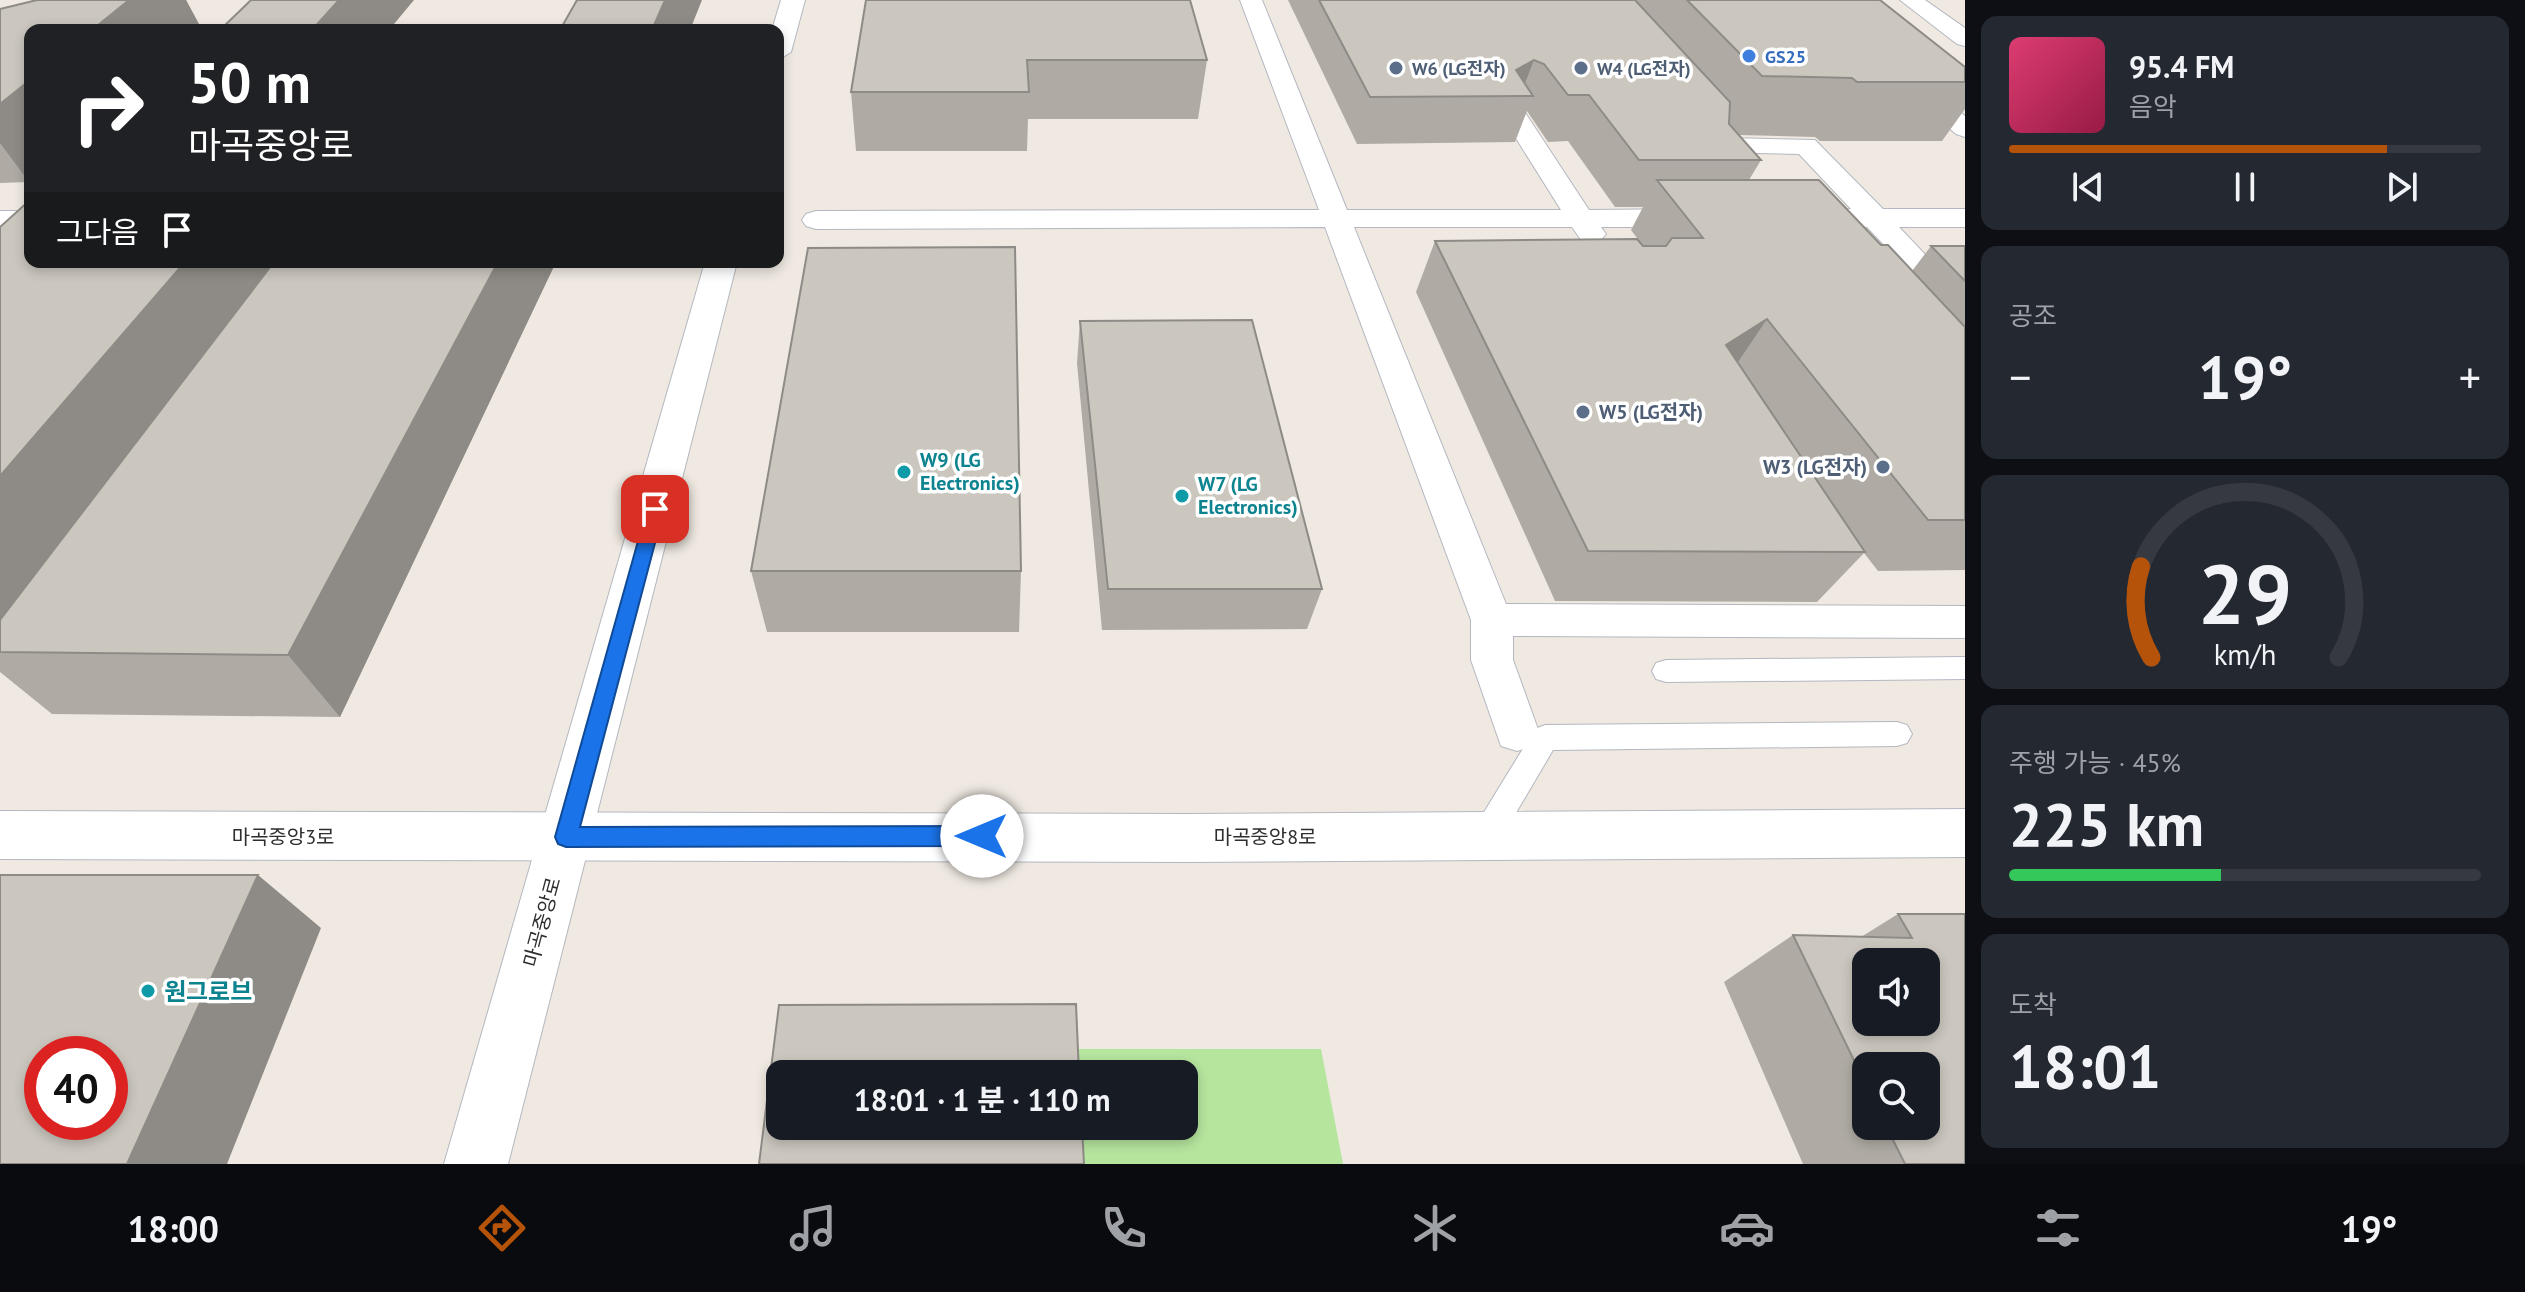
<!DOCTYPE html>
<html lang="ko">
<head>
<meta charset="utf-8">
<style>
	:root { --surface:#171b24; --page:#242831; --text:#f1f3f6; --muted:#9ea1a6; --line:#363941; --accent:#b45309 }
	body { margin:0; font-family:"PT Sans","Noto Sans KR",sans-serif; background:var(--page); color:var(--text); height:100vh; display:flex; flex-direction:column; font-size:30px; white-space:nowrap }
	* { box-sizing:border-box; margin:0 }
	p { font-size:26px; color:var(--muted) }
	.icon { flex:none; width:44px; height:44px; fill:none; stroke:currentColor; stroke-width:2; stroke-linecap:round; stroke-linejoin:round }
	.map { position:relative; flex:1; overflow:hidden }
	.details { display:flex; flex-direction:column; gap:16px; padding:16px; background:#0d0f14; width:560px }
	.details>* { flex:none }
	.top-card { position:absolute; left:24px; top:24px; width:760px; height:244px; border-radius:16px; box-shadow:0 4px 12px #0003; background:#202124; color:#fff; overflow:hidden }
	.controls { position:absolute; left:1852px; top:948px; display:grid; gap:16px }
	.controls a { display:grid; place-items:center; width:88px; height:88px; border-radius:16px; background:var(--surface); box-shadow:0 4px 12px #0003; font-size:40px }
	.speed { position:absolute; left:24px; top:1036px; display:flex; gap:16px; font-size:40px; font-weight:700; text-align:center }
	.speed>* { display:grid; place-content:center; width:104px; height:104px; border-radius:50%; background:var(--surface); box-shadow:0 4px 12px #0003; line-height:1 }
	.speed .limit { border:12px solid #d22; background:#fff; color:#111 }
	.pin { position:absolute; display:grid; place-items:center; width:68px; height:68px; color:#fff; margin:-34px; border-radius:16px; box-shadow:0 4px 12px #0006 }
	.me { position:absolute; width:88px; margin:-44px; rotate:270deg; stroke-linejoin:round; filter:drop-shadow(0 0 6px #0008) }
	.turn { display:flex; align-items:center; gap:28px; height:168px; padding:0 32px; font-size:36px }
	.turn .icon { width:104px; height:104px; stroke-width:2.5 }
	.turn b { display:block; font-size:56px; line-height:68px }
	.then { display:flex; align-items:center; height:76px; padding:0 32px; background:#0003; gap:16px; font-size:30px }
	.big { font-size:60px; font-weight:700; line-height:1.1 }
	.details .tile { flex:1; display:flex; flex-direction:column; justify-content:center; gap:12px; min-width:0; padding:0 28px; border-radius:16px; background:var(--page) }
	.details .dial { align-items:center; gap:0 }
	.dial svg { height:208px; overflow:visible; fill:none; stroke:var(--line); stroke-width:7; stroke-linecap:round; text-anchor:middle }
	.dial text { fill:var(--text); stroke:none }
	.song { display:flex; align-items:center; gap:24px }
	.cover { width:96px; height:96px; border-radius:12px; background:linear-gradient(135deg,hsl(340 70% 55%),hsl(340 70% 35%)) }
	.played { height:8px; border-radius:4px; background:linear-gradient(90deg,var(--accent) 80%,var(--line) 80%) }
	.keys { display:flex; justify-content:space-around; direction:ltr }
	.heat { display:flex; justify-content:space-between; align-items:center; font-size:44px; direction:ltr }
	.charge { height:12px; border-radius:6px; background:linear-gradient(90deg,#34c759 45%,var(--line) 0) }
	.trip { position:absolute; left:766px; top:1060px; width:432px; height:80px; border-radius:16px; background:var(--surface); box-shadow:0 4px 12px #0003; font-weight:700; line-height:80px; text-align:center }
	.tab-bar { display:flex; height:128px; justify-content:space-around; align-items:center; background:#090b0e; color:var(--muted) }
	.tab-bar .icon { width:56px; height:56px }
	.tab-bar .on { color:var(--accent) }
	.tab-bar b { font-size:36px; color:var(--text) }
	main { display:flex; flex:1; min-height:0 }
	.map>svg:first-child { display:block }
</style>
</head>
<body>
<main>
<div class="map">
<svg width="1965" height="1164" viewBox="0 0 1965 1164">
	<rect width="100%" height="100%" fill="#efe9e1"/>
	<!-- green -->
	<path fill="#b6e59e" d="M1067,1049H1321L1343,1164H1072L1071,1126H1184V1074H1068Z"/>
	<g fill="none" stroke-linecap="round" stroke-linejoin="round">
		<!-- service casing -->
		<g stroke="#b4b7c1" stroke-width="2">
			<path id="service" d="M1965,657V679L1666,682L1656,679L1652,671L1656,663L1666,660Z
				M1897,722L1907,725L1912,734L1907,743L1897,746L1553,750L1497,845L1486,849L1475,845L1470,835L1535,729L1545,725Z"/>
		</g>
		<!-- pedestrian casing -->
		<g stroke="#b4b7c1" stroke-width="2">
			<path id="pedestrian" d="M1240,0H1262L1347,210H1561L1502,116L1515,108L1524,111L1589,210L1693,209L1703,212L1707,218L1703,224L1693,227H1601L1606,234L1601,240H1581L1572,227H1354L1506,604L1965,606V638L1513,636V660L1539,732L1533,746L1517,751L1501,746L1471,660V620L1325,227L816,229L806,226L802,220L806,214L816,211L1319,210Z
				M1900,0H1925L1965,28V46L1957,44Z
				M1916,81L1925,83L1965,116V137L1956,134L1907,93L1904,88L1907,83Z
				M1703,118L1712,121L1728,138L1815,140L1883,209H1965V227H1899L1954,285L1950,292H1904L1900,285L1904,278L1914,276L1867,227L1791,224L1787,218L1791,212L1851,209L1799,154L1712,152L1690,126Z"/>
		</g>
		<!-- tertiary casing -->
		<g stroke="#b4b7c1" stroke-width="2">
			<path id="tertiary" d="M0,211H30V229H0Z
				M1965,809V857L1186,862L0,859V811L1186,814Z"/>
		</g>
		<!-- secondary casing -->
		<g stroke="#b4b7c1" stroke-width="2">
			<path id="secondary" d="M781,0H805L791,52L778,60V30H772Z
				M705,262H737L508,1164H444Z"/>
		</g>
		<!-- service -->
		<use href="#service" fill="#fff" fill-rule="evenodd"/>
		<!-- pedestrian -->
		<use href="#pedestrian" fill="#fff" fill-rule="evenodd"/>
		<!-- tertiary -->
		<use href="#tertiary" fill="#fff" fill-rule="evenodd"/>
		<!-- secondary -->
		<use href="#secondary" fill="#fff" fill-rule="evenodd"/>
	</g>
	<!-- wall -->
	<path fill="#afaba4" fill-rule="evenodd" d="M37,0H186L200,26L196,30H30L29,182L0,183V9Z
		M866,0L1207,60L1198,119H1028L1027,151H856L851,92Z
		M1288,0H1880L1965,67V109L1942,141H1820L1815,137L1739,135L1761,160L1749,180L1881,245L1912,271L1931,246H1965V570L1878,571L1864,553L1817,602L1555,601L1416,292L1435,241L1640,242L1631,230L1643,207H1615L1568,141L1548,142L1527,111L1515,142L1357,144Z
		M0,227L30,262H556L340,717L52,714L0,672Z
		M1080,321L1322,589L1307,629L1102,630L1077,363Z
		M751,571H1021L1019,632H767Z
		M1898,914H1965V1164H1803L1724,982L1793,935L1861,937ZM1866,1066L1926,1126H1866Z"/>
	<!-- shaded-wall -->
	<path fill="#8e8b86" d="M129,0H186L200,26L196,30H92Z
		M339,0H414L389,30H312Z
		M665,0H702L690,30H652Z
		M1534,60L1520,96L1516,70Z
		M30,80V182H29L0,143V104Z
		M185,262H280L0,628V476Z
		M498,262H556L340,717L288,655Z
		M1767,319L1732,371L1726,345Z
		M258,875L321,928L227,1164H127Z"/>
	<!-- building -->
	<path fill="#cbc7bf" stroke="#8e8b86" stroke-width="2" fill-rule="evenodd" d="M37,0H129L92,30H30V80L0,104V9Z
		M251,0H339L312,30H220Z
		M577,0H665L652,30H560Z
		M866,0H1190L1207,60H1027L1029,92H851Z
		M1319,0H1635L1730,102L1729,124L1761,160H1639L1589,95H1568L1544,64L1534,60L1516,70L1533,96L1370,97Z
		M1687,0H1880L1965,67V82H1857L1852,78L1762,76Z
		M1657,180H1819L1881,245H1888L1965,327V520H1928L1767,319L1726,345L1865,552L1588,551L1435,241L1637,239L1643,246H1666L1672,238H1703Z
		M30,200V262H185L0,476V227Z
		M1931,246H1965V281Z
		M1015,247L1021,571H751L808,248Z
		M274,262H498L288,655L0,652V620Z
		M1252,320L1322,589H1108L1080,321Z
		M0,875H258L127,1164H0ZM42,1054H110V1122H42Z
		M1898,914H1965V1164H1905L1886,1126H1926V1066H1866V1085L1793,935L1912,938ZM1866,962H1926V1022H1866Z
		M1076,1004L1079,1074H780V1126H1082L1084,1164H759L779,1005Z"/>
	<!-- route -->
	<path fill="#1a73e8" stroke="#114b97" stroke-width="2" d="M655,503L664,509L580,827L982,826L990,829L993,836L990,843L982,846L566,847L558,844L555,837L647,509Z"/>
	<!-- markers -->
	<circle fill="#3f7fe0" stroke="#fff" stroke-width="3" cx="1749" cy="56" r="8"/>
	<g fill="#5c6f8a" stroke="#fff" stroke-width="3">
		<circle cx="1396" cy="68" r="8"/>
		<circle cx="1581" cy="68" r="8"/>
		<circle cx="1583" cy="412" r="8"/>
		<circle cx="1883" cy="467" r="8"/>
	</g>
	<g fill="#0f9aa8" stroke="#fff" stroke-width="3">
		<circle cx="904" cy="472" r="8"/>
		<circle cx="1182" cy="496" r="8"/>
		<circle cx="148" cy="991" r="8"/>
	</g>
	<g text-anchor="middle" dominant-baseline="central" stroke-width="7" stroke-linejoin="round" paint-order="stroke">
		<!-- far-shop labels -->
		<g font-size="18" font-weight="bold" fill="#366cbe" stroke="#fff" text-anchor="start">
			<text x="1765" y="56">GS25</text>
		</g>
		<!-- far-service labels -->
		<g font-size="18" font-weight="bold" fill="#4e5e75" stroke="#fff" text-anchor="start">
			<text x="1412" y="68">W6 (LG전자)</text>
			<text x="1597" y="68">W4 (LG전자)</text>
		</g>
		<!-- service labels -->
		<g font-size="20" font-weight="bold" fill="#4e5e75" stroke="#fff" text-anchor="start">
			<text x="1599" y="412">W5 (LG전자)</text>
			<text x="1867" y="467" text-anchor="end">W3 (LG전자)</text>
		</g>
		<!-- culture labels -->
		<g font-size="20" font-weight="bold" fill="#0d838f" stroke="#fff" text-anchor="start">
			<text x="920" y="460">W9 (LG<tspan x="920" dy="23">Electronics)</tspan></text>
			<text x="1198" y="484">W7 (LG<tspan x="1198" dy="23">Electronics)</tspan></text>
		</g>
		<!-- street labels -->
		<g font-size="20" fill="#2e2e2e" stroke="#fff">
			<text x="283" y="837">마곡중앙3로</text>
			<text x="1265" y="837">마곡중앙8로</text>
			<text transform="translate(542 922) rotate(-75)">마곡중앙로</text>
		</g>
		<!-- near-culture labels -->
		<g font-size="24" font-weight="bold" fill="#0d838f" stroke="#fff" text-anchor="start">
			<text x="164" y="991">원그로브</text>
		</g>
	</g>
</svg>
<div class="controls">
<a><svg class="icon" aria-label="sound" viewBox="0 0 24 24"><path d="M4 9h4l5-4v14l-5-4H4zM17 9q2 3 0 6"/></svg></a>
<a><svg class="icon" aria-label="search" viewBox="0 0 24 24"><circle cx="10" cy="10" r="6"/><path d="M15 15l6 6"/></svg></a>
</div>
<div class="speed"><div class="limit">40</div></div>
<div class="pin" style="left:655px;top:509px;background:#d93025"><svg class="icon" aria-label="arrive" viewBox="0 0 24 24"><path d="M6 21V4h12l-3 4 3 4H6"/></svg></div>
<svg class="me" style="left:982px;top:836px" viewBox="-20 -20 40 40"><circle r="19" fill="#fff"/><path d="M0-13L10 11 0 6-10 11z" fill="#1a73e8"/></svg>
<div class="trip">18:01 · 1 분 · 110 m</div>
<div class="top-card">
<div class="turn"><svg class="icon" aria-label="right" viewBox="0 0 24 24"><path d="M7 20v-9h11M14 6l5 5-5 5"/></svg><div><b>50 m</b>마곡중앙로</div></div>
<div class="then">그다음<svg class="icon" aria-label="arrive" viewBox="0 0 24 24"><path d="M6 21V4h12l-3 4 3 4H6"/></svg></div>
</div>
</div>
<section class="details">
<div class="tile">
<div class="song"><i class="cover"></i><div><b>95.4 FM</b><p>음악</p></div></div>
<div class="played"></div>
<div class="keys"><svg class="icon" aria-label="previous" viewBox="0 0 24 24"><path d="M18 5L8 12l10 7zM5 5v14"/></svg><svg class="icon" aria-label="pause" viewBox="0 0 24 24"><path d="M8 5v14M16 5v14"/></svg><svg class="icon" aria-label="next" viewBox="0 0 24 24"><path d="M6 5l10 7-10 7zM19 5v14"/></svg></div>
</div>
<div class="tile"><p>공조</p>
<div class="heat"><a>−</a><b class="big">19°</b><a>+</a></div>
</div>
<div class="tile dial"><svg viewBox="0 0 100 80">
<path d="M14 69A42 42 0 1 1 86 69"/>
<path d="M14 69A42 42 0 0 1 10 34" stroke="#b45309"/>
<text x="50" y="56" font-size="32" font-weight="700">29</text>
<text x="50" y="72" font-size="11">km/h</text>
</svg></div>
<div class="tile"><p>주행 가능 · 45%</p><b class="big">225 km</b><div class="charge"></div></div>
<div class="tile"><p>도착</p><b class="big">18:01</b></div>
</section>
</main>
<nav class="tab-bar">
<b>18:00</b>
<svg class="icon on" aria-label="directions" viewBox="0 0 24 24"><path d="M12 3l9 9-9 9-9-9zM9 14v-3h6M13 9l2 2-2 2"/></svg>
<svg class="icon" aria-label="music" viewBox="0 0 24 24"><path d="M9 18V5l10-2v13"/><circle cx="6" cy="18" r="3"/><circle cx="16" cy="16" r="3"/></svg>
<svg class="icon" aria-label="phone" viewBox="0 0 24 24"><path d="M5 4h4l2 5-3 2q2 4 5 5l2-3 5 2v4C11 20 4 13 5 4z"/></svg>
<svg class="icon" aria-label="climate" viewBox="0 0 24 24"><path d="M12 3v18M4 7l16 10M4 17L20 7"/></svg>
<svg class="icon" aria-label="car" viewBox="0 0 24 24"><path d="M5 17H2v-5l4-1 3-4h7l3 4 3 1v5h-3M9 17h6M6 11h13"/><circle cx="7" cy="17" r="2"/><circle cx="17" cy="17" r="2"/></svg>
<svg class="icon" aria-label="filters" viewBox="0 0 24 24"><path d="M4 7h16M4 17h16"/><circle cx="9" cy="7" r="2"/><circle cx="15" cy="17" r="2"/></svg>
<b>19°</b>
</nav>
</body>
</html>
